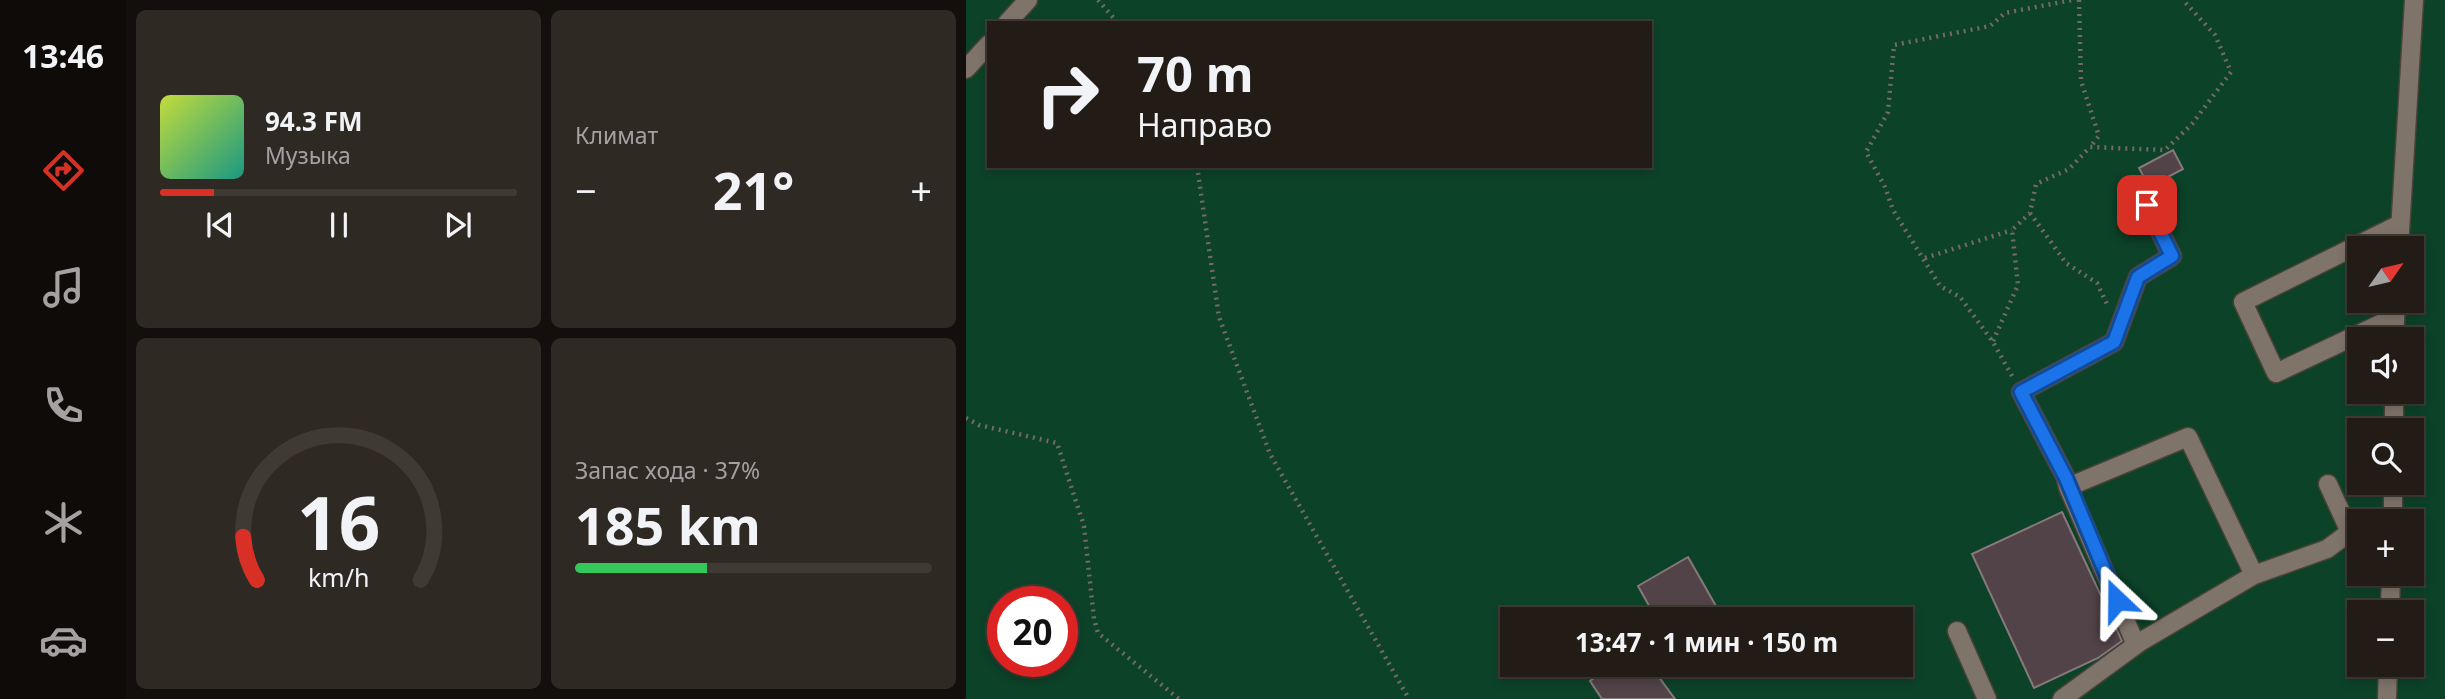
<!DOCTYPE html>
<html lang="ru">
<head>
<meta charset="utf-8">
<style>
	:root { --surface:#231c16; --page:#2f2923; --text:#f1f3f6; --muted:#a3a1a1; --line:#403a35; --accent:#d93025 }
	body { margin:0; font-family:"Noto Sans",sans-serif; background:var(--page); color:var(--text); height:100vh; display:flex; flex-direction:column; font-size:26px; white-space:nowrap }
	* { box-sizing:border-box; margin:0 }
	p { font-size:23px; color:var(--muted) }
	.icon { flex:none; width:38px; height:38px; fill:none; stroke:currentColor; stroke-width:2; stroke-linecap:round; stroke-linejoin:round }
	.map { position:relative; flex:1; overflow:hidden }
	.sheet { display:flex; flex-direction:column; gap:10px; padding:10px; background:#130f0c; width:840px }
	.sheet>* { flex:none }
	.top-card { position:absolute; left:21px; top:21px; width:665px; height:147px; border-radius:0px; box-shadow:0 4px 10px #0003,0 0 0 2px var(--line); background:#231c16; color:var(--text); overflow:hidden }
	.needle { width:46px; rotate:56deg }
	.buttons { position:absolute; left:1381px; top:236px; display:grid; gap:14px }
	.buttons a { display:grid; place-items:center; width:77px; height:77px; border-radius:0px; background:var(--surface); box-shadow:0 4px 10px #0003,0 0 0 2px var(--line); font-size:35px }
	.speed { position:absolute; left:21px; top:586px; display:flex; gap:14px; font-size:35px; font-weight:700; text-align:center }
	.speed>* { display:grid; place-content:center; width:91px; height:91px; border-radius:50%; background:var(--surface); box-shadow:0 4px 10px #0003,0 0 0 2px var(--line); line-height:1 }
	.speed .limit { border:10px solid #d22; background:#fff; color:#111 }
	.pin { position:absolute; display:grid; place-items:center; width:60px; height:60px; color:#fff; margin:-30px; border-radius:14px; box-shadow:0 4px 10px #0006 }
	.me { position:absolute; width:77px; margin:-38px; rotate:337deg; stroke-linejoin:round; filter:drop-shadow(0 0 5px #0008) }
	.turn { display:flex; align-items:center; gap:24px; height:147px; padding:0 35px; font-size:32px }
	.turn .icon { width:91px; height:91px; stroke-width:2.5 }
	.turn b { display:block; font-size:49px; line-height:60px }
	.big { font-size:52px; font-weight:700; line-height:1.1 }
	.sheet .widget { flex:1; display:flex; flex-direction:column; justify-content:center; gap:10px; min-width:0; padding:0 24px; border-radius:10px; background:var(--page) }
	.sheet .dial { align-items:center; gap:0 }
	.dial svg { height:182px; overflow:visible; fill:none; stroke:var(--line); stroke-width:7; stroke-linecap:round; text-anchor:middle }
	.dial text { fill:var(--text); stroke:none }
	.song { display:flex; align-items:center; gap:21px }
	.cover { width:84px; height:84px; border-radius:10px; background:linear-gradient(135deg,hsl(70 70% 55%),hsl(170 70% 35%)) }
	.played { height:7px; border-radius:4px; background:linear-gradient(90deg,var(--accent) 15%,var(--line) 15%) }
	.keys { display:flex; justify-content:space-around; direction:ltr }
	.heat { display:flex; justify-content:space-between; align-items:center; font-size:38px; direction:ltr }
	.charge { height:10px; border-radius:5px; background:linear-gradient(90deg,#34c759 37%,var(--line) 0) }
	.sheet .tiles { flex:1; display:grid; gap:10px; grid-template-columns:repeat(2,1fr) }
	.trip { position:absolute; left:534px; top:607px; width:413px; height:70px; border-radius:0px; background:var(--surface); box-shadow:0 4px 10px #0003,0 0 0 2px var(--line); font-weight:700; line-height:70px; text-align:center }
	main { display:flex; flex:1; min-height:0 }
	.tab-bar { display:flex; flex-direction:column; width:126px; justify-content:space-around; align-items:center; background:#0e0b09; color:var(--muted) }
	.tab-bar .icon { width:49px; height:49px }
	.tab-bar .current { color:var(--accent) }
	.tab-bar b { font-size:32px; color:var(--text) }
	.map>svg:first-child { display:block }
</style>
</head>
<body>
<main>
<nav class="tab-bar">
<b>13:46</b>
<svg class="icon current" aria-label="directions" viewBox="0 0 24 24"><path d="M12 3l9 9-9 9-9-9zM9 14v-3h6M13 9l2 2-2 2"/></svg>
<svg class="icon" aria-label="music" viewBox="0 0 24 24"><path d="M9 18V5l10-2v13"/><circle cx="6" cy="18" r="3"/><circle cx="16" cy="16" r="3"/></svg>
<svg class="icon" aria-label="phone" viewBox="0 0 24 24"><path d="M5 4h4l2 5-3 2q2 4 5 5l2-3 5 2v4C11 20 4 13 5 4z"/></svg>
<svg class="icon" aria-label="climate" viewBox="0 0 24 24"><path d="M12 3v18M4 7l16 10M4 17L20 7"/></svg>
<svg class="icon" aria-label="car" viewBox="0 0 24 24"><path d="M5 17H2v-5l4-1 3-4h7l3 4 3 1v5h-3M9 17h6M6 11h13"/><circle cx="7" cy="17" r="2"/><circle cx="17" cy="17" r="2"/></svg>
</nav>
<section class="sheet">
<div class="tiles">
<div class="widget">
<div class="song"><i class="cover"></i><div><b>94.3 FM</b><p>Музыка</p></div></div>
<div class="played"></div>
<div class="keys"><svg class="icon" aria-label="previous" viewBox="0 0 24 24"><path d="M18 5L8 12l10 7zM5 5v14"/></svg><svg class="icon" aria-label="pause" viewBox="0 0 24 24"><path d="M8 5v14M16 5v14"/></svg><svg class="icon" aria-label="next" viewBox="0 0 24 24"><path d="M6 5l10 7-10 7zM19 5v14"/></svg></div>
</div>
<div class="widget"><p>Климат</p>
<div class="heat"><a>−</a><b class="big">21°</b><a>+</a></div>
</div>
<div class="widget dial"><svg viewBox="0 0 100 80">
<path d="M14 69A42 42 0 1 1 86 69"/>
<path d="M14 69A42 42 0 0 1 8 50" stroke="#d93025"/>
<text x="50" y="56" font-size="32" font-weight="700">16</text>
<text x="50" y="72" font-size="11">km/h</text>
</svg></div>
<div class="widget"><p>Запас хода · 37%</p><b class="big">185 km</b><div class="charge"></div></div>
</div>
</section>
<div class="map">
<svg width="1479" height="699" viewBox="0 0 1479 699">
	<rect width="100%" height="100%" fill="#2f261d"/>
	<!-- green -->
	<path fill="#0c4228" fill-rule="evenodd" d="M0,0H1479V699H0ZM23,23H684V166H23ZM1393,248H1446V301H1393ZM1393,340H1446V392H1393ZM1393,430H1446V483H1393ZM1393,522H1446V574H1393ZM37,602H96V662H37ZM1393,612H1446V665H1393ZM546,620H934V665H546Z"/>
	<!-- building -->
	<path fill="#514347" stroke="#87787c" stroke-width="2" d="M1207,150L1217,169L1183,187L1173,168Z
		M1096,512L1156,641L1132,658L1068,688L1006,554Z
		M722,557L758,620H691L672,586Z
		M646,665H684L709,699H636L624,681Z"/>
	<g fill="none" stroke-linecap="round" stroke-linejoin="round">
		<!-- minor casing -->
		<g stroke="#49423a" stroke-width="21">
			<path id="minor" d="M41,23L62,0
				M0,69L23,44
				M1433,248L1448,0
				M1429,317L1310,373L1277,302L1434,224
				M1428,340L1430,301
				M1428,430V392
				M1362,484L1384,532L1393,528
				M1102,487L1100,478L1055,392L1148,342L1172,277L1206,256L1181,205
				M1410,522L1427,515
				M1427,522V483
				M1424,612L1425,574
				M991,631L1021,699
				M1170,645L1102,487L1222,437L1288,575
				M1096,699L1174,642L1288,575L1361,549L1384,532
				M1421,699L1422,665"/>
		</g>
		<!-- path -->
		<path stroke="#736b63" stroke-width="4.5" stroke-dasharray="2 5" stroke-linecap="butt" d="M132,0L152,23
			M1113,0L1115,81L1133,136L1125,146
			M231,166L253,317L304,454L443,699
			M1064,213L1100,263L1131,283L1141,304
			M959,258L1046,230
			M1027,341L1052,285L1046,230L1064,213L1070,184L1103,169L1124,147L1199,150L1226,124L1265,72L1249,35L1217,0
			M1046,376L1027,342L994,297L974,286L927,210L919,187L900,152L922,112L928,45L1024,26L1039,13L1106,0
			M0,418L13,425L91,443L118,526L128,619L132,633L213,699"/>
		<!-- minor -->
		<use href="#minor" stroke="#7f746a" stroke-width="18"/>
	</g>
	<g fill="none" stroke-linecap="round" stroke-linejoin="round">
		<!-- route casing -->
		<g stroke="#114b97" stroke-width="18">
			<path id="route" d="M1151,600L1100,478L1055,392L1148,342L1172,277L1206,256L1181,205"/>
		</g>
		<!-- route -->
		<use href="#route" stroke="#1a73e8" stroke-width="12"/>
	</g>
</svg>
<div class="buttons">
<a><svg class="needle" viewBox="-14 -14 28 28"><path d="M0-13l5 13h-10z" fill="#e53935"/><path d="M0 13l5-13h-10z" fill="#a3a1a1"/></svg></a>
<a><svg class="icon" aria-label="sound" viewBox="0 0 24 24"><path d="M4 9h4l5-4v14l-5-4H4zM17 9q2 3 0 6"/></svg></a>
<a><svg class="icon" aria-label="search" viewBox="0 0 24 24"><circle cx="10" cy="10" r="6"/><path d="M15 15l6 6"/></svg></a>
<a>+</a>
<a>−</a>
</div>
<div class="speed"><div class="limit">20</div></div>
<div class="pin" style="left:1181px;top:205px;background:#d93025"><svg class="icon" aria-label="arrive" viewBox="0 0 24 24"><path d="M6 21V4h12l-3 4 3 4H6"/></svg></div>
<svg class="me" style="left:1151px;top:600px" viewBox="-20 -20 40 40"><path d="M0-17L14 15 0 8-14 15z" fill="#1a73e8" stroke="#fff" stroke-width="4"/></svg>
<div class="trip">13:47 · 1 мин · 150 m</div>
<div class="top-card">
<div class="turn"><svg class="icon" aria-label="right" viewBox="0 0 24 24"><path d="M7 20v-9h11M14 6l5 5-5 5"/></svg><div><b>70 m</b>Направо</div></div>
</div>
</div>
</main>
</body>
</html>
